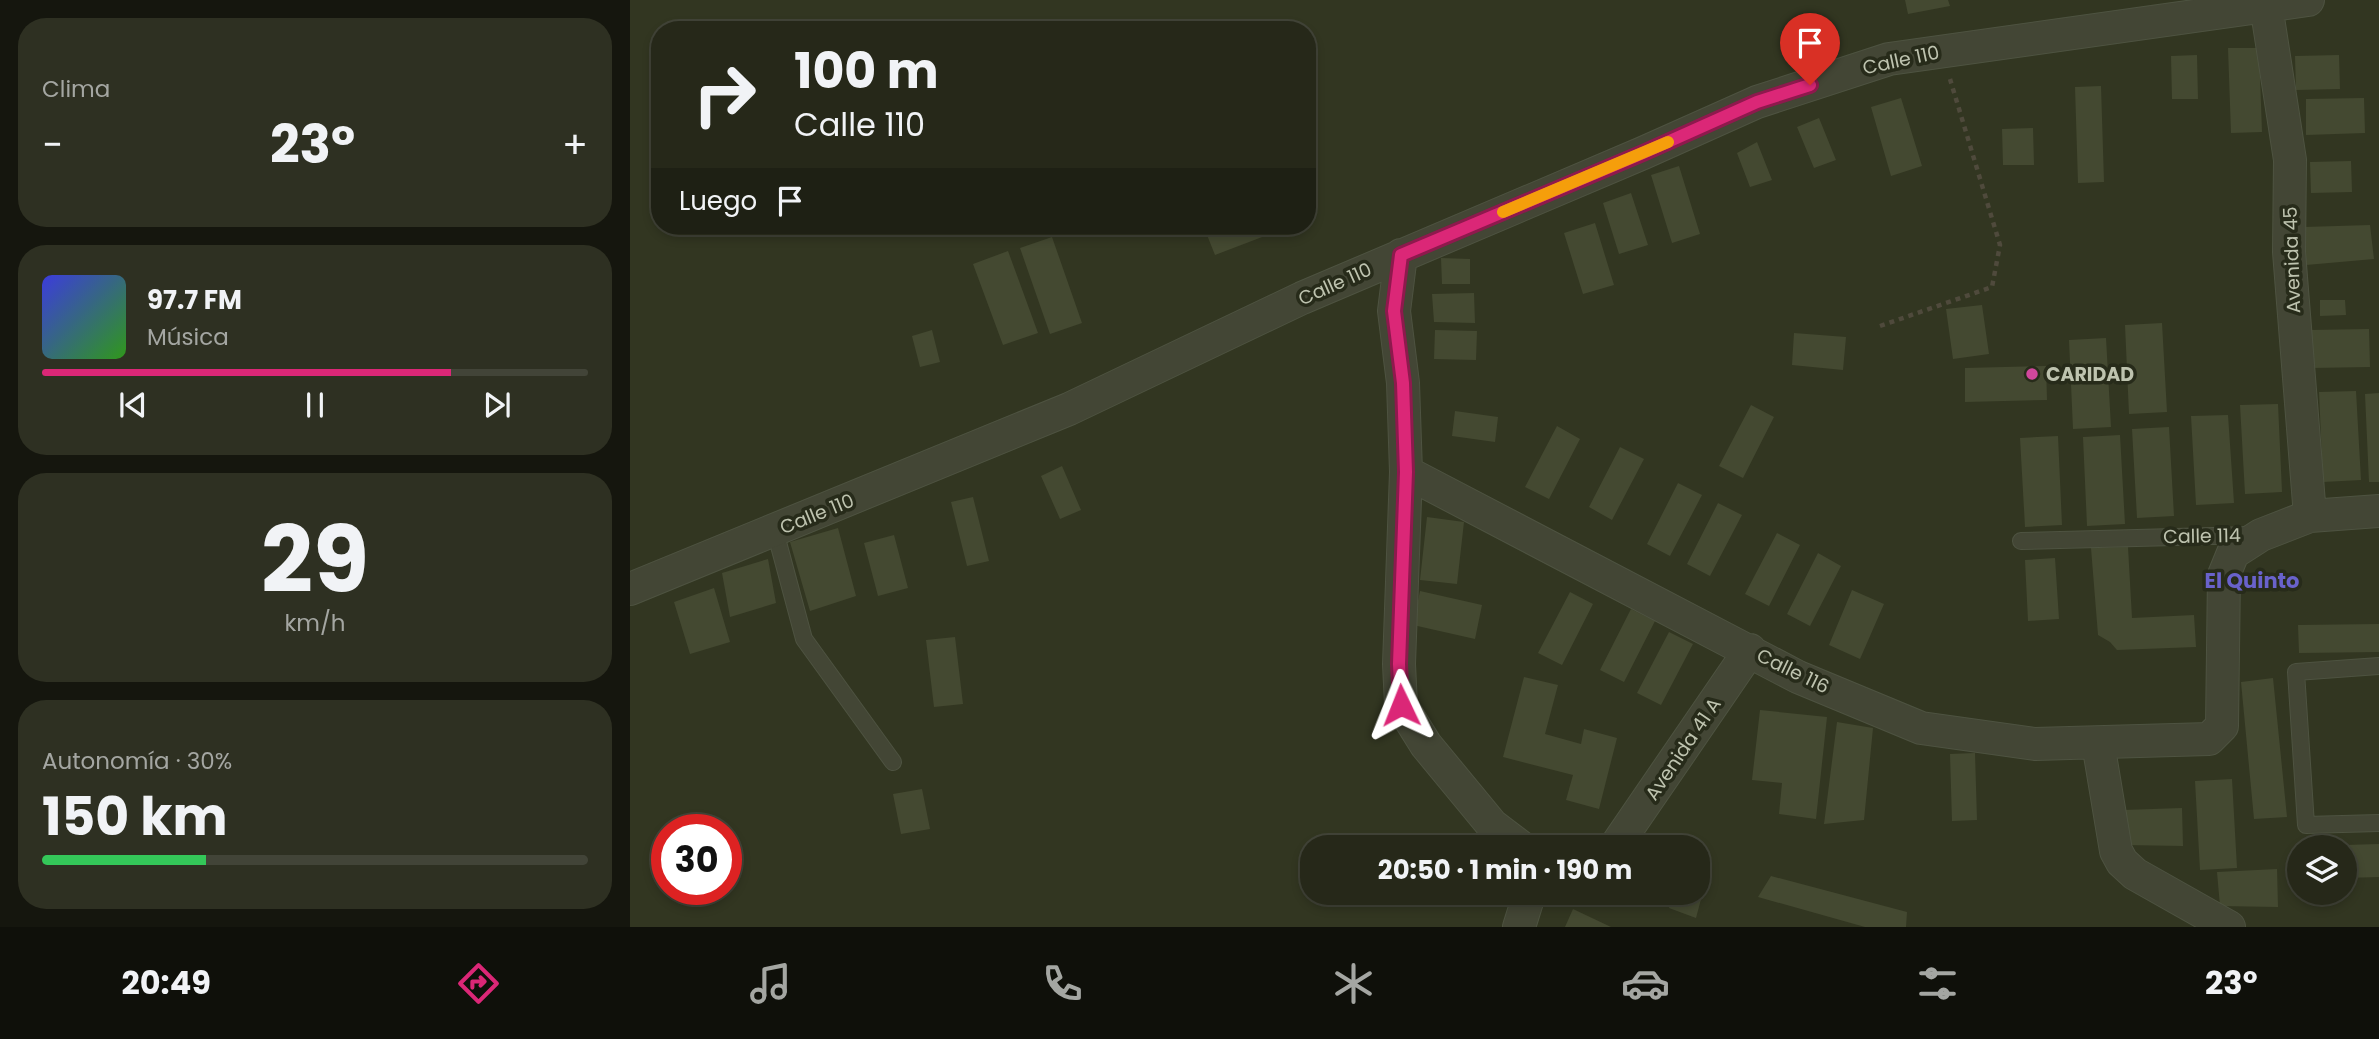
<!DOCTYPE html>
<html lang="es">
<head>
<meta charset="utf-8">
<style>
	:root { --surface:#262819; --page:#2e3022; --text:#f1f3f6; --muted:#a4a6a2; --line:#424438; --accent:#db2777 }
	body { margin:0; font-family:Poppins,sans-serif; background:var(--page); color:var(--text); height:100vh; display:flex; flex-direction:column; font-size:26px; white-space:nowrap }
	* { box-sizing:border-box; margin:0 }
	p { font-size:23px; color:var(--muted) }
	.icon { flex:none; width:38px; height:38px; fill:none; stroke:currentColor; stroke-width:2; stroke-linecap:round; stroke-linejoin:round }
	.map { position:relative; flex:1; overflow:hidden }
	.side { display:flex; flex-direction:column; gap:18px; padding:18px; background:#15160e; width:630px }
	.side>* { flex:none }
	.banner { position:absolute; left:21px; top:21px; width:665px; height:214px; border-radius:28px; box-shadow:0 4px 10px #0003,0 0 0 2px var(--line); background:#262819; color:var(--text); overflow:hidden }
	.fabs { position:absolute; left:1657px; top:835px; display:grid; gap:14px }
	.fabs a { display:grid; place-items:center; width:70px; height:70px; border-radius:50%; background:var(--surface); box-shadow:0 4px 10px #0003,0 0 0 2px var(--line); font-size:35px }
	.speed { position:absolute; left:21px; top:814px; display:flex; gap:14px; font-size:35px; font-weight:700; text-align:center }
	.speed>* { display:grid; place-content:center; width:91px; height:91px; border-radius:50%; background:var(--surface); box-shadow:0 4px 10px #0003,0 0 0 2px var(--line); line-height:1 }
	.speed .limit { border:10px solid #d22; background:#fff; color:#111 }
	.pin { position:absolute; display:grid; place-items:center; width:60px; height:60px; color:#fff; margin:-72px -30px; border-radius:50% 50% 50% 0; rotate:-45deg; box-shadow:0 0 7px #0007 }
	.pin .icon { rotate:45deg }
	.me { position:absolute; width:77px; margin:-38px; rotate:358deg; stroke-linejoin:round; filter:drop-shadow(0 0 5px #0008) }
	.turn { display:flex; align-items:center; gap:24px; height:147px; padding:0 28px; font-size:32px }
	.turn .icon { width:91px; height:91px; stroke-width:2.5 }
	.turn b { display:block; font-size:49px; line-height:60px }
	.then { display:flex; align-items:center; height:66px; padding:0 28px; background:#0003; gap:14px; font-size:26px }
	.big { font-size:52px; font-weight:700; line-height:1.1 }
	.side .card { flex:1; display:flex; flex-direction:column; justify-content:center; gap:10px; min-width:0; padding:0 24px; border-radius:28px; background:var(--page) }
	.side .dial { align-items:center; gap:0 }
	.dial b { font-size:91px; line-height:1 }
	.song { display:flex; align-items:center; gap:21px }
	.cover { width:84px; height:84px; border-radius:10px; background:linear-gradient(135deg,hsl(240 70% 55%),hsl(110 70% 35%)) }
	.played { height:7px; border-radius:4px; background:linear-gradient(90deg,var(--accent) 75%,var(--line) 75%) }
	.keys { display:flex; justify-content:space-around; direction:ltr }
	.heat { display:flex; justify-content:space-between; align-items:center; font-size:38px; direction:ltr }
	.charge { height:10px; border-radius:5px; background:linear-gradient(90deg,#34c759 30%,var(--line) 0) }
	.trip { position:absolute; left:670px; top:835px; width:410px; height:70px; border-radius:28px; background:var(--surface); box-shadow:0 4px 10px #0003,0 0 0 2px var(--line); font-weight:700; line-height:70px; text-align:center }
	.tab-bar { display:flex; height:112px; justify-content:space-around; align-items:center; background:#0f100a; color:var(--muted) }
	.tab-bar .icon { width:49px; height:49px }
	.tab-bar .current { color:var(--accent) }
	.tab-bar b { font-size:32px; color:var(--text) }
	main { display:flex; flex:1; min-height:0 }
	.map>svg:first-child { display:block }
</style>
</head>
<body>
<main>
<section class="side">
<div class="card"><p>Clima</p>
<div class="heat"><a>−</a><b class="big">23°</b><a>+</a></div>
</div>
<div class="card">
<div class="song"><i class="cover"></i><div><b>97.7 FM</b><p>Música</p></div></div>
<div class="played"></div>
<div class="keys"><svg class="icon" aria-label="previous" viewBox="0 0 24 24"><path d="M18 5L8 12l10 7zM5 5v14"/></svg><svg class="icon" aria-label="pause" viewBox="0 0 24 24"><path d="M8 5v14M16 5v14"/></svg><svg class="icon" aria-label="next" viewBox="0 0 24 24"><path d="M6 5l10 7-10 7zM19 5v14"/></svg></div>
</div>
<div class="card dial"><b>29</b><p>km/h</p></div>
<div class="card"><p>Autonomía · 30%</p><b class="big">150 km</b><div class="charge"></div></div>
</section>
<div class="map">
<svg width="1749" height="927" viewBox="0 0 1749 927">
	<rect width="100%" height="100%" fill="#323621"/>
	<!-- building -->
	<path fill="#444931" d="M1275,0H1318L1320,6L1278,14Z
		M1598,48H1629L1632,132L1601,133Z
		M1567,55L1568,99H1542L1541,56Z
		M1709,55L1710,89L1666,90L1665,56Z
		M1471,86L1474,182L1448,183L1445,87Z
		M1271,98L1292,166L1261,176L1241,107Z
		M1734,98L1735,133L1676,135V99Z
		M1189,118L1206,160L1184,168L1167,127Z
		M1403,128L1404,165H1373L1372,129Z
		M1127,142L1142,180L1120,187L1107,153Z
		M1721,161L1722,192L1681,193L1680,162Z
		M1049,166L1070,234L1042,243L1021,175Z
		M1001,193L1018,245L989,254L973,203Z
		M965,223L984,285L953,294L934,233Z
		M1740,225L1744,259L1676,265L1674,227Z
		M600,226H636L640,234L585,255L577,235Z
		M422,237L452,323L420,334L390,248Z
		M378,251L408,333L373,345L343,264Z
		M811,258L840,259V284H812Z
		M844,293L845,323L804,322L802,294Z
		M1690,300H1715L1716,315L1690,316Z
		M1352,305L1359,354L1323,359L1316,309Z
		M1532,323L1537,412L1499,414L1495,325Z
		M1739,329L1740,367L1681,368L1680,330Z
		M302,330L310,362L290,367L282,336Z
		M805,330L847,331L846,360L804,359Z
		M1164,333L1216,337L1213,370L1162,365Z
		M1476,338L1481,427L1443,429L1439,340Z
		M1416,366L1417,400L1335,402V368Z
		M1726,391L1731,480L1693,482L1689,392Z
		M1749,393V482H1739L1735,394Z
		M1648,404L1652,492L1615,494L1610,405Z
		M1121,405L1144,417L1113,478L1089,466Z
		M825,411L868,417L865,442L822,436Z
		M1598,415L1604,503L1566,505L1561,416Z
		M927,426L950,439L919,499L895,487Z
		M1539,427L1544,516L1507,518L1502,429Z
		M1490,435L1495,524L1457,526L1453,437Z
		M1428,436L1432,525L1395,527L1390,438Z
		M990,447L1014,459L982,520L959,507Z
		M432,466L451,510L430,519L411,476Z
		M1048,483L1072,495L1040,556L1017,544Z
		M343,497L359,561L337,566L321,502Z
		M1088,503L1112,515L1080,576L1057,564Z
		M797,517L834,522L827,584L790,580Z
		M208,528L226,596L180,611L160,542Z
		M1147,533L1170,545L1139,606L1115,594Z
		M264,535L278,588L248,596L234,543Z
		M1498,547L1502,618L1564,615L1566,647L1487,650L1480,642L1468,635L1461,548Z
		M1188,553L1211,566L1180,626L1157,614Z
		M1425,558L1429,619L1398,621L1395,560Z
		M138,559L146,603L100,617L92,573Z
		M84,588L100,642L60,654L44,602Z
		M1222,590L1254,604L1230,659L1199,645Z
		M790,591L852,605L845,639L783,625Z
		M940,592L963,604L932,665L908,653Z
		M1001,609L1025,621L994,682L970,670Z
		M1749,624V652L1669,653L1668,625Z
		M1039,632L1063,644L1031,705L1007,693Z
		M325,637L333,704L304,707L296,640Z
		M894,677L928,685L915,734L951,744L954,729L987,738L969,809L936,800L943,775L873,757Z
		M1643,678L1657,817L1624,819L1611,682Z
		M1130,710L1197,717L1186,819L1149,814L1152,783L1122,780Z
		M1207,722L1243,728L1234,820L1194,824Z
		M1345,753L1347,820L1322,821L1320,754Z
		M1602,779L1607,868L1570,870L1565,781Z
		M292,789L300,829L271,834L263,794Z
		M1552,808L1553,846L1495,845L1493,810Z
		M1749,844V877L1715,878V845Z
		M1647,869L1648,907L1590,906L1587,872Z
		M1141,876L1277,912L1276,927H1235L1128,897Z
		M1068,886L1074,888L1066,918L1039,908L1043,892H1068Z
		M943,909L981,927H935Z"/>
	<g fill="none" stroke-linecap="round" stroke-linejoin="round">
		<!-- service casing -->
		<g stroke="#4e5341" stroke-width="18">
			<path id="service" d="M145,531L174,639L263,762
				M1391,541L1621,535
				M1749,666L1666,672L1676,825L1749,823"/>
		</g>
		<!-- minor casing -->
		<g stroke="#4e5341" stroke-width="34">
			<path id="minor" d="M1636,5L1660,160L1659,252L1680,516
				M771,255L764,311L773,383L776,472L769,664L771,705L796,745L862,825L891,847
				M776,472L1168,677L1291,728L1405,744L1579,739L1592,726L1594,575L1603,553L1631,535L1680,516L1749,511
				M0,589L439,409L672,298L1013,153L1127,102L1259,59L1678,0
				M1468,743L1486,851L1492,862L1505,874L1599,927
				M985,847L1120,650
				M889,927L900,892"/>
		</g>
		<!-- path -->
		<path stroke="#4f4a3c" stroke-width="4.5" stroke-dasharray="5 5" stroke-linecap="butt" d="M1250,326L1362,287L1370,245L1320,79"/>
		<!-- service -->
		<use href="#service" stroke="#434635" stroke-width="16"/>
		<!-- minor -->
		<use href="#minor" stroke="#434635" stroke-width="32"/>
	</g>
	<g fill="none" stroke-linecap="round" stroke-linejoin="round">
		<!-- route casing -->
		<g stroke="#8e194d" stroke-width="18">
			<path id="route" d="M771,705L769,664L776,472L773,383L764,311L771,255L1013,153L1127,102L1180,85"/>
		</g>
		<!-- route -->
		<use href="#route" stroke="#db2777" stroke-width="12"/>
		<!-- slow -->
		<path stroke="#f59e0b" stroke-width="12" d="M873,212L1038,142"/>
	</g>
	<!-- markers -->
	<circle fill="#d1479c" stroke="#272b1a" stroke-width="2.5" cx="1402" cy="374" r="7"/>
	<g text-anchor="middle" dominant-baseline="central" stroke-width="7" stroke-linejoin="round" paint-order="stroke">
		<!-- street labels -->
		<g font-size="19" fill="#bec3af" stroke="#272b1a">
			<text transform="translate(1271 60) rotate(-12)">Calle 110</text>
			<text transform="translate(1662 260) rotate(-92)">Avenida 45</text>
			<text transform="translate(705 284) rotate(-24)">Calle 110</text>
			<text transform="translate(187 514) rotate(-22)">Calle 110</text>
			<text transform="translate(1572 536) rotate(-1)">Calle 114</text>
			<text transform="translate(1163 671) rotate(26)">Calle 116</text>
			<text transform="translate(1053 749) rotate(-56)">Avenida 41 A</text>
		</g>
		<!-- poi labels -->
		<g font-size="19" font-weight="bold" fill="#bec3af" stroke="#272b1a" text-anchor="start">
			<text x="1416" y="374">CARIDAD</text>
		</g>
		<!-- neighbourhood labels -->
		<g font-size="21" font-weight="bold" fill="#6962cb" stroke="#272b1a">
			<text x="1622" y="580">El Quinto</text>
		</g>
	</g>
</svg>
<div class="fabs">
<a><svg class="icon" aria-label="layers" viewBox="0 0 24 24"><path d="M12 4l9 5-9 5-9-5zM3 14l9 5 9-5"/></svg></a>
</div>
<div class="speed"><div class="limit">30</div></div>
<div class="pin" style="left:1180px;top:85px;background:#d93025"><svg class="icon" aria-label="arrive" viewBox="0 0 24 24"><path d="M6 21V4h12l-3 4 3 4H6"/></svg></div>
<svg class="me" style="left:771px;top:705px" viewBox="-20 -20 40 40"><path d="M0-17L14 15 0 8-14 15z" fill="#db2777" stroke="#fff" stroke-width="4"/></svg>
<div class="trip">20:50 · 1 min · 190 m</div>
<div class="banner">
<div class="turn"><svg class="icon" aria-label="right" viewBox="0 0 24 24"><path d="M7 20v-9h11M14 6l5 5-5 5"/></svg><div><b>100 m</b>Calle 110</div></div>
<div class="then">Luego<svg class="icon" aria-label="arrive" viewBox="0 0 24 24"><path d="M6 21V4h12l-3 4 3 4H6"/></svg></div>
</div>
</div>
</main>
<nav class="tab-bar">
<b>20:49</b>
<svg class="icon current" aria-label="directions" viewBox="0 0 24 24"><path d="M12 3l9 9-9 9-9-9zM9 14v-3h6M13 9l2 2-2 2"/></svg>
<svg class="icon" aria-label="music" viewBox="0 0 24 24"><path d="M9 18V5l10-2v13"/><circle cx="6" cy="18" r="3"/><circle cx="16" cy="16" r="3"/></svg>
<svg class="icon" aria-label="phone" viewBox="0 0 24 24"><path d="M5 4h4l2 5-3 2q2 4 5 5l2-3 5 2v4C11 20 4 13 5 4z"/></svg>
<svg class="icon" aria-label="climate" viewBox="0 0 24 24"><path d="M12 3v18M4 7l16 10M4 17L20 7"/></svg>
<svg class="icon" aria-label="car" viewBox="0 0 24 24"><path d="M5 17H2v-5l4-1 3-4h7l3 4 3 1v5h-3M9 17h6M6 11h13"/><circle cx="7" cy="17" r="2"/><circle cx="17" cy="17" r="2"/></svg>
<svg class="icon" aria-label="filters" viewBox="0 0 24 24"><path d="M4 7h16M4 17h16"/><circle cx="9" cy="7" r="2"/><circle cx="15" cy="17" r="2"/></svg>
<b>23°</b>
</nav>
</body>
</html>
